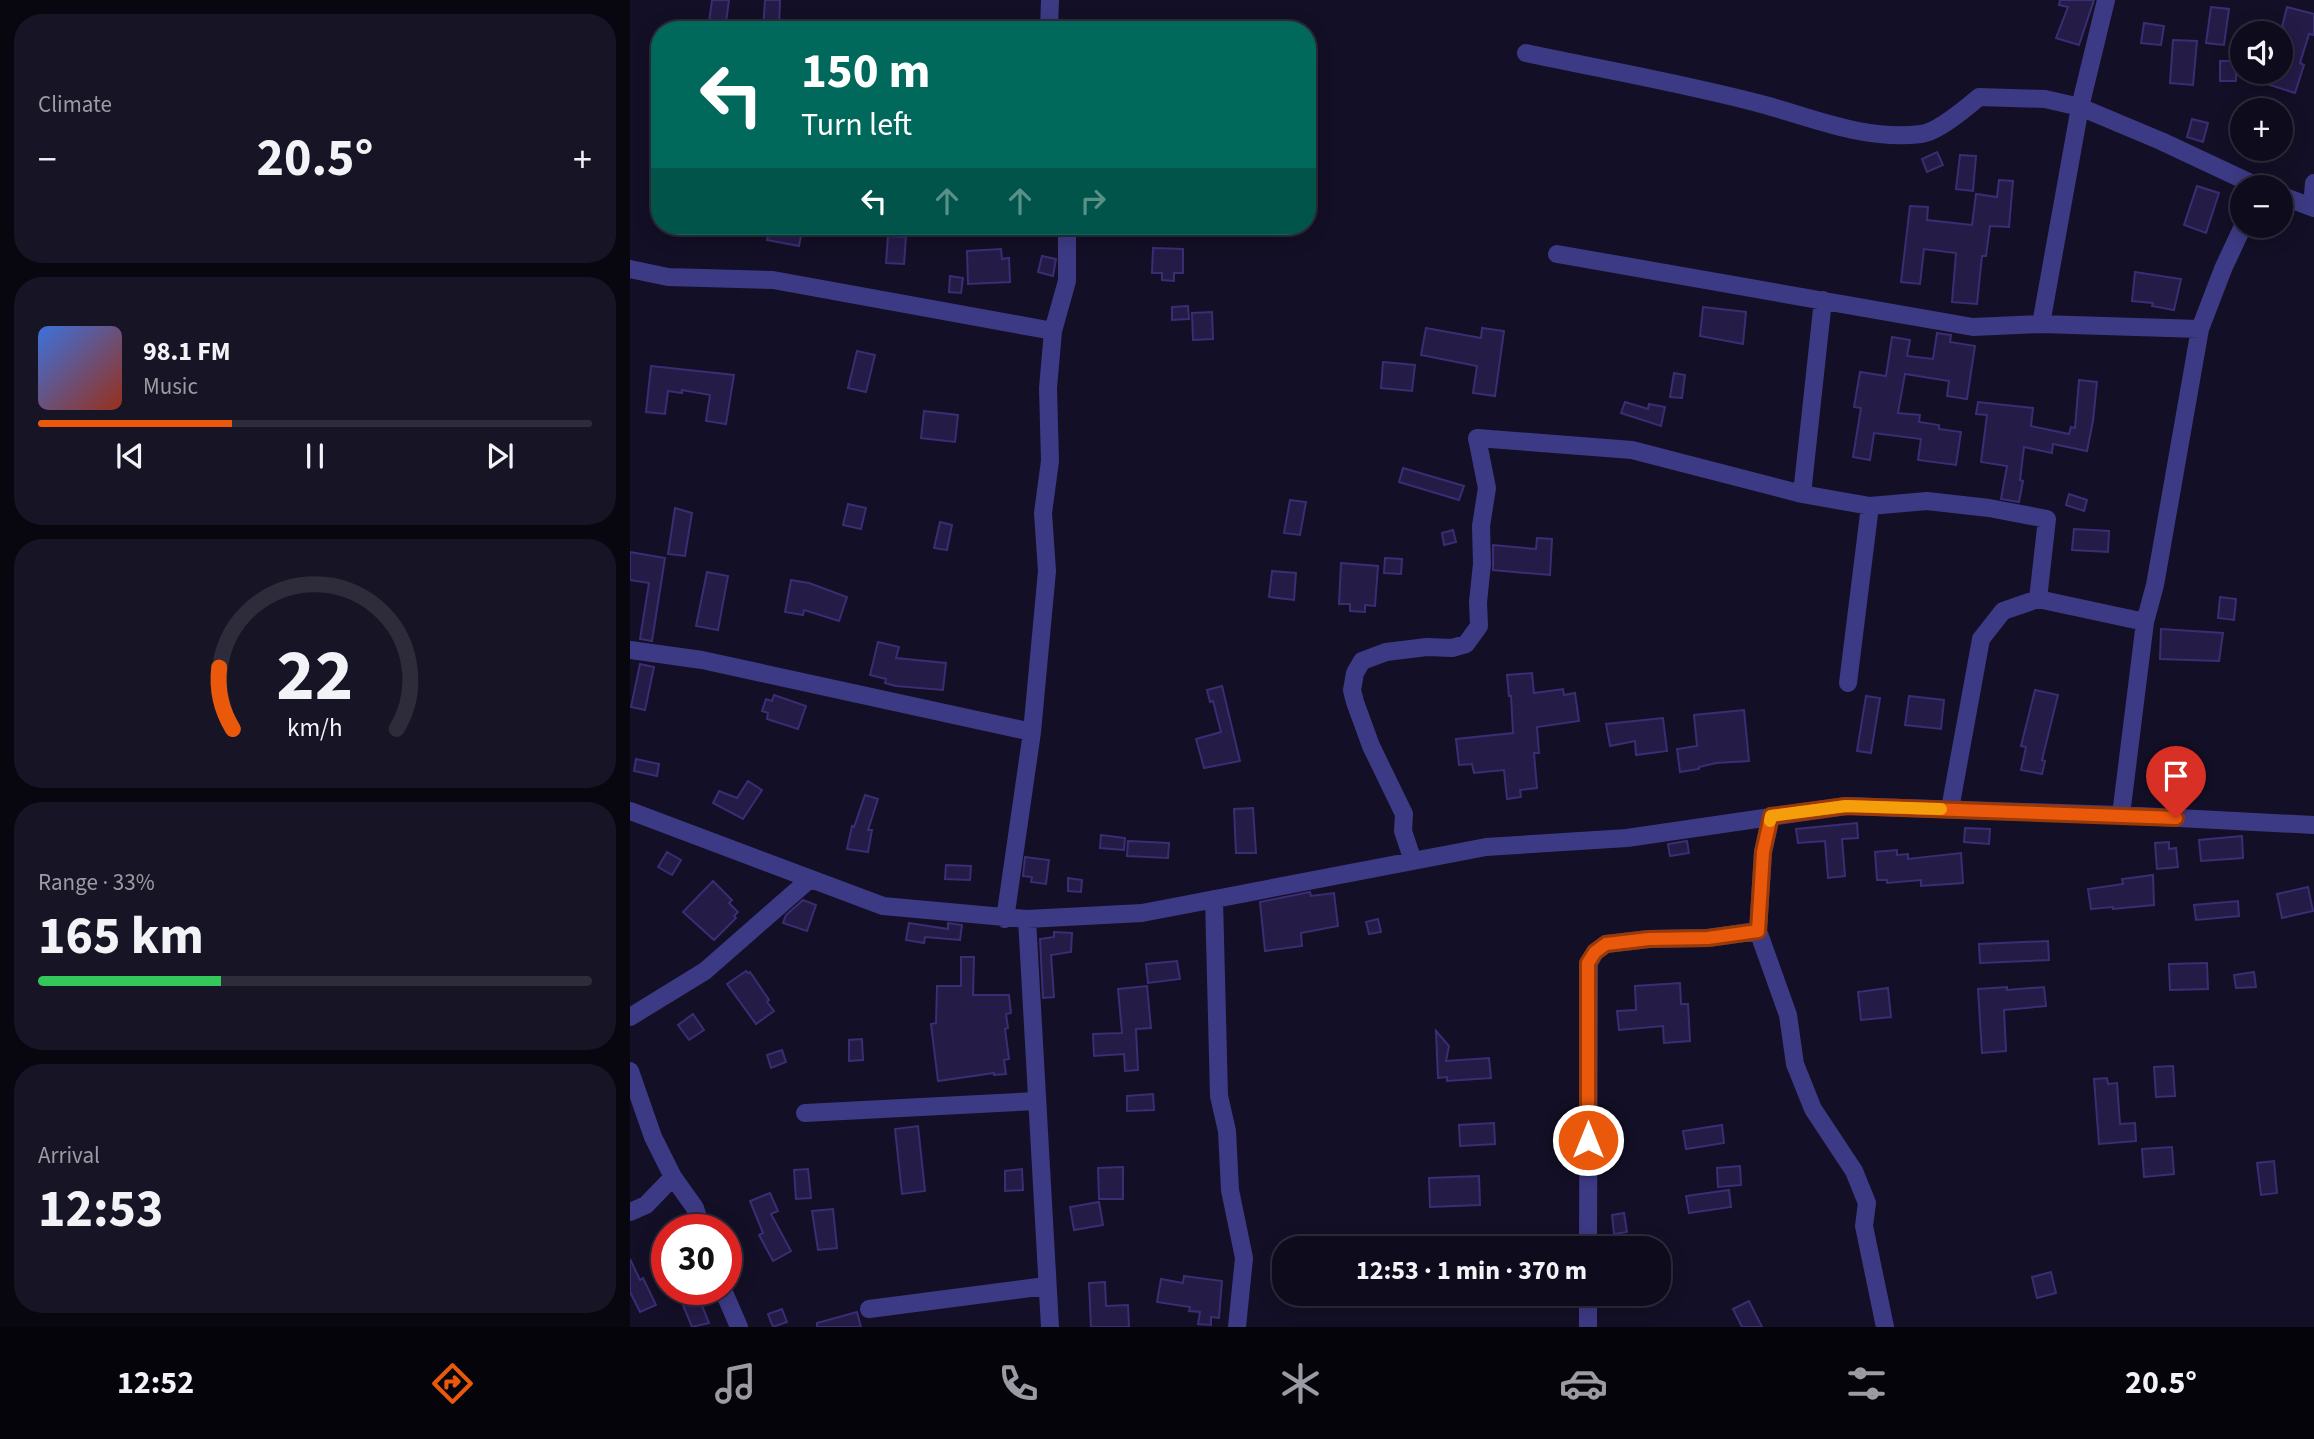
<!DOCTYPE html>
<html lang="en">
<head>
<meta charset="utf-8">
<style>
	:root { --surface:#0e0b1c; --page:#171425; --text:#f1f3f6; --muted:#9b9ba3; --line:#2e2b3b; --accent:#ea580c }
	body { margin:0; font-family:"Source Sans 3",sans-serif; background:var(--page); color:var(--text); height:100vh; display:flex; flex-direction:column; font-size:26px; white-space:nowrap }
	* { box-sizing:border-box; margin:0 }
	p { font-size:23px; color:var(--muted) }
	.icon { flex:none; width:38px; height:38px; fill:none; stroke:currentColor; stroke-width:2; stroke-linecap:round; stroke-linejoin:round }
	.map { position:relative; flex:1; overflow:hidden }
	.panel { display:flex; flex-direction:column; gap:14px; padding:14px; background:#08060f; width:630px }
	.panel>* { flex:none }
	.banner { position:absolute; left:21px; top:21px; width:665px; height:214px; border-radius:28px; box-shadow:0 4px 18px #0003,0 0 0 2px var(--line); background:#00695c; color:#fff; overflow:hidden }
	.fabs { position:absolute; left:1600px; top:21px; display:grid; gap:14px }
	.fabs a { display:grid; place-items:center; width:63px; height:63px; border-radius:50%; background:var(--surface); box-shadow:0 4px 18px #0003,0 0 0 2px var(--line); font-size:35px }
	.speed { position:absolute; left:21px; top:1214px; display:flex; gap:14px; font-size:35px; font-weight:700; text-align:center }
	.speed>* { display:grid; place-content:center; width:91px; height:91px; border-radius:50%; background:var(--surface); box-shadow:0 4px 18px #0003,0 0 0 2px var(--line); line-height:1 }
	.speed .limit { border:10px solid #d22; background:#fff; color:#111 }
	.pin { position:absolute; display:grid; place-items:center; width:60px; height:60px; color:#fff; margin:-72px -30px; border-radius:50% 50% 50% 0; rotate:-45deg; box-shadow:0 0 7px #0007 }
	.pin .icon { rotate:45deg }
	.me { position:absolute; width:77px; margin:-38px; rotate:0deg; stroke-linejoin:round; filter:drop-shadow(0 0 5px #0008) }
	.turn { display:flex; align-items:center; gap:24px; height:147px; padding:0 35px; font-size:32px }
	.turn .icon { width:91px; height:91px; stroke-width:2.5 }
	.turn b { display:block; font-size:49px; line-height:60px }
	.lanes { display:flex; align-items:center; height:66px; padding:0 35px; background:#0003; justify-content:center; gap:35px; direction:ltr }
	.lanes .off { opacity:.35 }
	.big { font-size:52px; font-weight:700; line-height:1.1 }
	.panel .widget { flex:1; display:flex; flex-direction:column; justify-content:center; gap:10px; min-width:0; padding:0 24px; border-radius:28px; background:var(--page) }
	.panel .dial { align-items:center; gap:0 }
	.dial svg { height:182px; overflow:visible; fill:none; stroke:var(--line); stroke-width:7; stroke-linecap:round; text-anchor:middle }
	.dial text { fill:var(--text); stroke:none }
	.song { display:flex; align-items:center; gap:21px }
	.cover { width:84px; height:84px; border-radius:10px; background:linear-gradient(135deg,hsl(220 70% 55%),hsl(10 70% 35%)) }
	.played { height:7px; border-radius:4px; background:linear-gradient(90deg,var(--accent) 35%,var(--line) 35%) }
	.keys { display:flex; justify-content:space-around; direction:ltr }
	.heat { display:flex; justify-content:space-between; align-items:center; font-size:38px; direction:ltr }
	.charge { height:10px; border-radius:5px; background:linear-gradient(90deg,#34c759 33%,var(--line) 0) }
	.trip { position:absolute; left:642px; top:1236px; width:399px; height:70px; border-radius:28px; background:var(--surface); box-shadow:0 4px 18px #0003,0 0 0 2px var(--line); font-weight:700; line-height:70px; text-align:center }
	.dock { display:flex; height:112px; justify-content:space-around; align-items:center; background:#06040b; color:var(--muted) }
	.dock .icon { width:49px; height:49px }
	.dock .active { color:var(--accent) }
	.dock b { font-size:32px; color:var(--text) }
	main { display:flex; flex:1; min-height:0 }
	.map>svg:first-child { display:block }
</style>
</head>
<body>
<main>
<section class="panel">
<div class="widget"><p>Climate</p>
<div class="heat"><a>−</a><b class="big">20.5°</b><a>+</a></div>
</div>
<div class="widget">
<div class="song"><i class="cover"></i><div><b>98.1 FM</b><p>Music</p></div></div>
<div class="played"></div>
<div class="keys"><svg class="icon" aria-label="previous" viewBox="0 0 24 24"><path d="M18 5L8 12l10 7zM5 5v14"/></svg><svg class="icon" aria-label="pause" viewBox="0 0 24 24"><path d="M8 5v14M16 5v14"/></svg><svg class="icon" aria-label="next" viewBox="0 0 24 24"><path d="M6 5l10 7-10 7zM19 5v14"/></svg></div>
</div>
<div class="widget dial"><svg viewBox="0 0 100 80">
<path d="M14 69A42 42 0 1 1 86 69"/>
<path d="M14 69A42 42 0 0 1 8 42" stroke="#ea580c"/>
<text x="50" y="56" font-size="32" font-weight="700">22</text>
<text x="50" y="72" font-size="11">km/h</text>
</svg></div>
<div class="widget"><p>Range · 33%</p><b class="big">165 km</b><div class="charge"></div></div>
<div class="widget"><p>Arrival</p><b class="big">12:53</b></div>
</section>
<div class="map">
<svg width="1684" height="1327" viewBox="0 0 1684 1327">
	<rect width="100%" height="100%" fill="#130f26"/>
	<!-- building -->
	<path fill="#241b47" stroke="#3b2d73" stroke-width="2" d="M82,0H99L95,30H78Z
		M135,0H150L149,30H133Z
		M1430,0H1464L1449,45L1426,38L1438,7L1429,5Z
		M1581,7L1599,9L1594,45L1576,43Z
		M1657,7L1684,14V35L1679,34L1670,63L1674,65L1665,93L1631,82L1634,72H1650V40L1654,28L1652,27Z
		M1514,23L1534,26L1531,45L1511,43Z
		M1543,40L1567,41L1563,85L1540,83Z
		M1590,61H1606V81H1590Z
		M1562,119L1578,123L1573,142L1557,137Z
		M1307,152L1313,165L1297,172L1292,159Z
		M1330,155L1346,156L1343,191L1326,189Z
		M1369,180L1383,181L1379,227L1360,226L1356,256H1352L1347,304L1322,302L1326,253L1294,249L1290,284L1271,282L1280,206L1298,207L1297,220L1342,225L1346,194L1367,197Z
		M1567,186L1589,193L1576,233L1554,225Z
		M140,226H173L169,246L137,240Z
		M258,236L276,237L274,264L256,263Z
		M523,248L553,249V273H544V281L532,280V273H522Z
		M371,249L372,259L379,258L380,282L338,284L337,251Z
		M412,256L426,259L423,276L408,272Z
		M1505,272L1551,279L1544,310L1522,306L1523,303L1502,301Z
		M320,276L333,278L331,293L319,292Z
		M558,306L559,319L542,320V307Z
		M1073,307L1116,312L1113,344L1070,336Z
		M582,312L583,339L563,340L562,313Z
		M796,328L851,338L852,328L874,331L865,396L843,393L847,366L791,355Z
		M1307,333L1321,335L1320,342L1345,346L1337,399L1317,396L1319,381L1275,374L1268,413L1290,415L1289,422L1309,425V429L1331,432L1326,465L1288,460L1291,439L1244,433L1240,460L1223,457L1231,408L1224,407L1230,372L1256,376L1262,337L1280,340L1277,356L1303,359Z
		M227,351L245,355L236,392L218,388Z
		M753,362L785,365L782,391L751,388Z
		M21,366L104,375L96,424L76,421L80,395L52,390V393L38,391L35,414L16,412Z
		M1044,373L1055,375L1052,398L1040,397Z
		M1449,380L1467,382L1463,421L1457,451L1423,444L1422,453L1394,447L1390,480L1393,481L1389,502L1371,499L1377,466L1351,462L1357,415L1346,414L1348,402L1403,408L1401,426L1439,434L1441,427L1445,428Z
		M995,402L1018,409L1019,404L1035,407L1031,426L991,413Z
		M294,411L328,415L325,442L291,438Z
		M773,468L834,486L829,500L769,482Z
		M1439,494L1457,500L1454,511L1436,505Z
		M660,500L676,502L670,535L654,533Z
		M218,504L236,508L231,529L213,525Z
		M45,508L62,513L55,556L38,554Z
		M310,522L322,525L317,550L304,548Z
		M1444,529L1479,531L1478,552L1442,550Z
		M823,530L826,542L814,545L812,533Z
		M907,538L922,539L920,575L863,570V545L906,549Z
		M0,552L35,558L22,641L10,639L19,583L0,580Z
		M755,558L772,559L771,574L754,573Z
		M711,563L748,566L745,606L735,605V612L720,611V604H709Z
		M642,571L666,573L664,600L639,597Z
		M77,572L98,576L88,630L66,626Z
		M161,580L179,583L217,597L209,621L174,610L173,615L155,612Z
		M1590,597L1606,599L1604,620L1588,618Z
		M1531,629L1593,633L1589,661L1530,659Z
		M248,642L269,647L266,658L316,663L313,690L266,686L255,683L256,679L240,675Z
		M10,664L24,667L15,710L1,707Z
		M902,673L904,693L933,689L934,695L945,693L949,721L907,727L909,753H904L907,788L890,790L891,797L877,799L874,770L844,773L842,764L829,765L826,739L883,733L881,696H879L877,675Z
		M592,686L610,761L574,768L566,739L591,732L583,701L580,702L577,690Z
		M1405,690L1428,695L1412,760L1415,761L1412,774L1391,770L1396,747L1391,746Z
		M144,695L176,706L168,729L137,719L138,713L132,711L136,699L142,701Z
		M1236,696L1250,698L1241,753L1227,751Z
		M1279,696L1314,700L1311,729L1275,725Z
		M1114,710L1119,761L1086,763L1069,767V769L1050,772L1047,749L1067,746L1064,715Z
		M1033,718L1037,751L1006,755L1005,741L980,746L976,724Z
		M6,759L29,764L27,776L4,771Z
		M118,781L132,790L113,819L83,803L89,791L107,798Z
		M235,795L248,799L238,830H242L238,852L217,849L222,826L224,827Z
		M623,808L626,853H606L604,809Z
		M1227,823L1228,838L1212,839L1215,876L1198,878L1195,841L1168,843L1166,829Z
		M1335,828L1360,829L1359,844L1334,842Z
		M471,835L495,838L494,850L470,848Z
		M1612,836L1613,858L1571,861L1569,840Z
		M498,841L539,843L538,858L497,856Z
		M1057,841L1059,853L1040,856L1038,844Z
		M1539,842V849L1546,848L1548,867L1527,869L1525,843Z
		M1267,850V855L1278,854V859L1331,853L1333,883L1291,886V880L1257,883V880H1247L1245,852Z
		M37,852L51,860L42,875L28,867Z
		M395,857L419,860L416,884L401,882L402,877L393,876Z
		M316,865L341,866L340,880L315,879Z
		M1523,875L1524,905L1483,909V907L1461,909L1458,889L1493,884L1492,879Z
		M438,878L452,880L451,892L438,891Z
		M83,881L102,900L99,903L108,912L104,916L106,918L84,940L53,912Z
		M1678,887L1683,911L1652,918L1647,894Z
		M680,892L681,896L704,893L708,926L671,933L672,946L635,951L630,902Z
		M173,900L186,905L177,931L153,923L156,915Z
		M1608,901L1609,916L1566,920L1564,905Z
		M748,919L751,932L739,934L736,922Z
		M279,923L318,929V923L332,925L330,940L295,937L294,943L276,940Z
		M424,932L442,933L441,952L421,955L424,997L413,998L410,939L424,937Z
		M1418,941L1419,960L1350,963L1349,944Z
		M331,957H344L343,995H379L381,1013L376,1014L378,1028L375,1029L379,1059L374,1060L376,1074L364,1075V1073L308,1081L301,1024L306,1023L307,986H331Z
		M547,961L550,979L518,983L516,964Z
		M1577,963L1578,989L1540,990L1539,964Z
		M116,971L118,973L120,972L139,1000L137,1002L144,1011L126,1024L97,984Z
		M1624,972L1626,987L1606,988L1604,975Z
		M1050,983L1051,1004H1058L1060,1041L1034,1043L1033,1026L989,1030L987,1011L1006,1010L1005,986Z
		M517,986L521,1028L506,1029L508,1070L495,1071L494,1054L464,1056L463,1034L492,1033L488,989Z
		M1377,987V990L1414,987L1416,1006L1374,1010L1376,1051L1352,1053L1348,989Z
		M1258,988L1261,1017L1231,1020L1228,992Z
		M63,1014L74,1030L59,1040L48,1025Z
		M806,1031L819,1046L816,1061L859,1058L861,1078L817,1081V1077L808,1078Z
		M232,1039L233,1060L219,1061V1040Z
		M152,1050L156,1062L141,1068L137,1055Z
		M1543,1066L1545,1096L1526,1097L1524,1067Z
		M1477,1078L1478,1084L1487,1083L1490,1124L1505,1123L1506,1141L1469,1144L1464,1079Z
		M523,1094L524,1110L497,1111V1096Z
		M864,1123L865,1144L830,1146L829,1125Z
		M1092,1125L1094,1143L1056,1149L1053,1131Z
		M288,1126L295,1191L272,1194L265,1129Z
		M1542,1147L1544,1174L1514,1177L1512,1149Z
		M1644,1161L1647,1193L1631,1195L1627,1163Z
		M1110,1166L1111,1185L1088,1187L1087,1168Z
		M493,1167V1199H469L468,1168Z
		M178,1169L181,1198L166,1199L164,1170Z
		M392,1169L393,1190L375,1191V1171Z
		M849,1176L850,1205L800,1207L799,1178Z
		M1099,1190L1101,1207L1059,1213L1056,1196Z
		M140,1193L148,1211L141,1214L161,1251L143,1261L129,1235L133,1233L120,1201Z
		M469,1202L473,1225L444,1230L440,1207Z
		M203,1209L207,1248L188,1250L182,1211Z
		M994,1213L997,1232L984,1234L982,1215Z
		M0,1259L10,1280L13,1278L26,1305L10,1312L0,1292Z
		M1421,1272L1426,1293L1407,1298L1402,1277Z
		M554,1276L592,1281L589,1318L581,1317V1325L568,1324L570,1312L559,1311L560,1307L527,1302L531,1279L553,1283Z
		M475,1282L476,1306L498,1305L499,1327H461L459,1283Z
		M67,1293L79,1323L62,1327L51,1300Z
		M1119,1301L1132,1327H1112L1103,1309Z
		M152,1309L157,1322L143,1327L138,1314Z
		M227,1312L231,1327H187V1323Z"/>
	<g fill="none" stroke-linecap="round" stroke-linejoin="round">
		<!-- street -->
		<path stroke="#3d3a85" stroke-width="18" d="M419,30L420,0
			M896,53C975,70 1057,84 1135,105C1186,119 1237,141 1291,134C1308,132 1336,108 1349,97L1415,99L1450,107L1531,141L1629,187
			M1650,195L1684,208
			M1682,207L1684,183
			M927,254L1343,327L1411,324L1570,329
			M0,269L38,277L143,280L423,331
			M1193,300L1172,494L1240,506L1218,683
			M1411,324L1450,107L1476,0
			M1240,506L1297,501L1359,508L1417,519L1408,599
			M0,650L72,660L402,732
			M1320,809L1351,639L1373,611L1408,599L1515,622
			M0,811L253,906L397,919L512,913L856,847L997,838L1216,806L1491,815L1684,825
			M1491,815L1515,622L1525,585L1570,329L1593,269L1613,226
			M1141,816L1133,852L1128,931L1158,1015L1165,1064L1183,1109L1224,1171L1237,1203L1234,1226L1255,1327
			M783,861L773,831L774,814L741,746L725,702L722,690L725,673L732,661L756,652L797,647L822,648L836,644L849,626L848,602L852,564L851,526L857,488L847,438L1002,450L1172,494
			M584,899L589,1096L597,1131L600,1190L614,1258L607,1327
			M375,919L402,732L417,571L413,513L420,461L418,388L423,331L437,281V226
			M397,919L420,1327
			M0,1017L75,971L180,879
			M0,1071L23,1137L43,1177L65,1208L72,1230
			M175,1113L407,1101
			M0,1212L16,1205L43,1177
			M958,1248L959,963L965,952L976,944L1019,939L1078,938L1128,931
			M93,1290L109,1327
			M958,1293V1327
			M239,1309L416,1286"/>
	</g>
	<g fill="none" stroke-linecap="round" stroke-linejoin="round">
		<!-- route casing -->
		<g stroke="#983908" stroke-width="18">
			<path id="route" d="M958,1140V963L965,952L976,944L1019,939L1078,938L1128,931L1133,852L1141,816L1216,806L1546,818"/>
		</g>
		<!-- route -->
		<use href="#route" stroke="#ea580c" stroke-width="12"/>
		<!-- slow -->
		<path stroke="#f59e0b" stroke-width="12" d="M1140,821L1141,816L1216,806L1311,809"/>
	</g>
</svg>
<div class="fabs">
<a><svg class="icon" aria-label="sound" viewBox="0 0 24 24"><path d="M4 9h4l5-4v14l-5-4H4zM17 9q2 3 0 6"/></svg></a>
<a>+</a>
<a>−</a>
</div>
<div class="speed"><div class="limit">30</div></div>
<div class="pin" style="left:1546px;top:818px;background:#d93025"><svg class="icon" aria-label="arrive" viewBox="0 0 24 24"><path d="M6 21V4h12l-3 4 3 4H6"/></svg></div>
<svg class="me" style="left:958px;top:1140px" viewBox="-20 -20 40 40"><circle r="17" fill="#ea580c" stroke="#fff" stroke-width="3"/><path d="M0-11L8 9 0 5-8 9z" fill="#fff"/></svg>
<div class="trip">12:53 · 1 min · 370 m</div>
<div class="banner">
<div class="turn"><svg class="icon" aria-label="left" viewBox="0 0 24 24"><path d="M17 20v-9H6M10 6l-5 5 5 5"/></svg><div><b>150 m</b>Turn left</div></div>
<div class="lanes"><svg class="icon" aria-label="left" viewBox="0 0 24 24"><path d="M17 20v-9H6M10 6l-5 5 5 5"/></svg><svg class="icon off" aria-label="ahead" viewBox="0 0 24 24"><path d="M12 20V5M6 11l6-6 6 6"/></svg><svg class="icon off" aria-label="ahead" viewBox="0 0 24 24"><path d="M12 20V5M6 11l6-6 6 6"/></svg><svg class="icon off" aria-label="right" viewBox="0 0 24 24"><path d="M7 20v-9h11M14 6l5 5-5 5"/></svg></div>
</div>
</div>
</main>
<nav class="dock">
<b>12:52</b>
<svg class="icon active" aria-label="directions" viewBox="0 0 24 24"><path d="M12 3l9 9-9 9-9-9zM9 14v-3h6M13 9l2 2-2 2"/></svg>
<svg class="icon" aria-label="music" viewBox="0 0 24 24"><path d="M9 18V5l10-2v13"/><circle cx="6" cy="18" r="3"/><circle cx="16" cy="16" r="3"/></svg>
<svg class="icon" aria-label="phone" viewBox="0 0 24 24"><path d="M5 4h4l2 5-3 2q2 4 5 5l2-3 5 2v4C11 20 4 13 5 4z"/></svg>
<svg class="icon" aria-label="climate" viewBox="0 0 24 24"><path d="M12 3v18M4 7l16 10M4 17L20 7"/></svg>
<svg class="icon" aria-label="car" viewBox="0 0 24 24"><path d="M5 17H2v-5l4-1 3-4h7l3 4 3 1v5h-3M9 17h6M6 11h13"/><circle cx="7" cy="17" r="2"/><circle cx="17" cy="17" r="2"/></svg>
<svg class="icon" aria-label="filters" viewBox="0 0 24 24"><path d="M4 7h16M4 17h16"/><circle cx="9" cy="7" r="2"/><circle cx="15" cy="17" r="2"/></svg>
<b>20.5°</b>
</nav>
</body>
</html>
